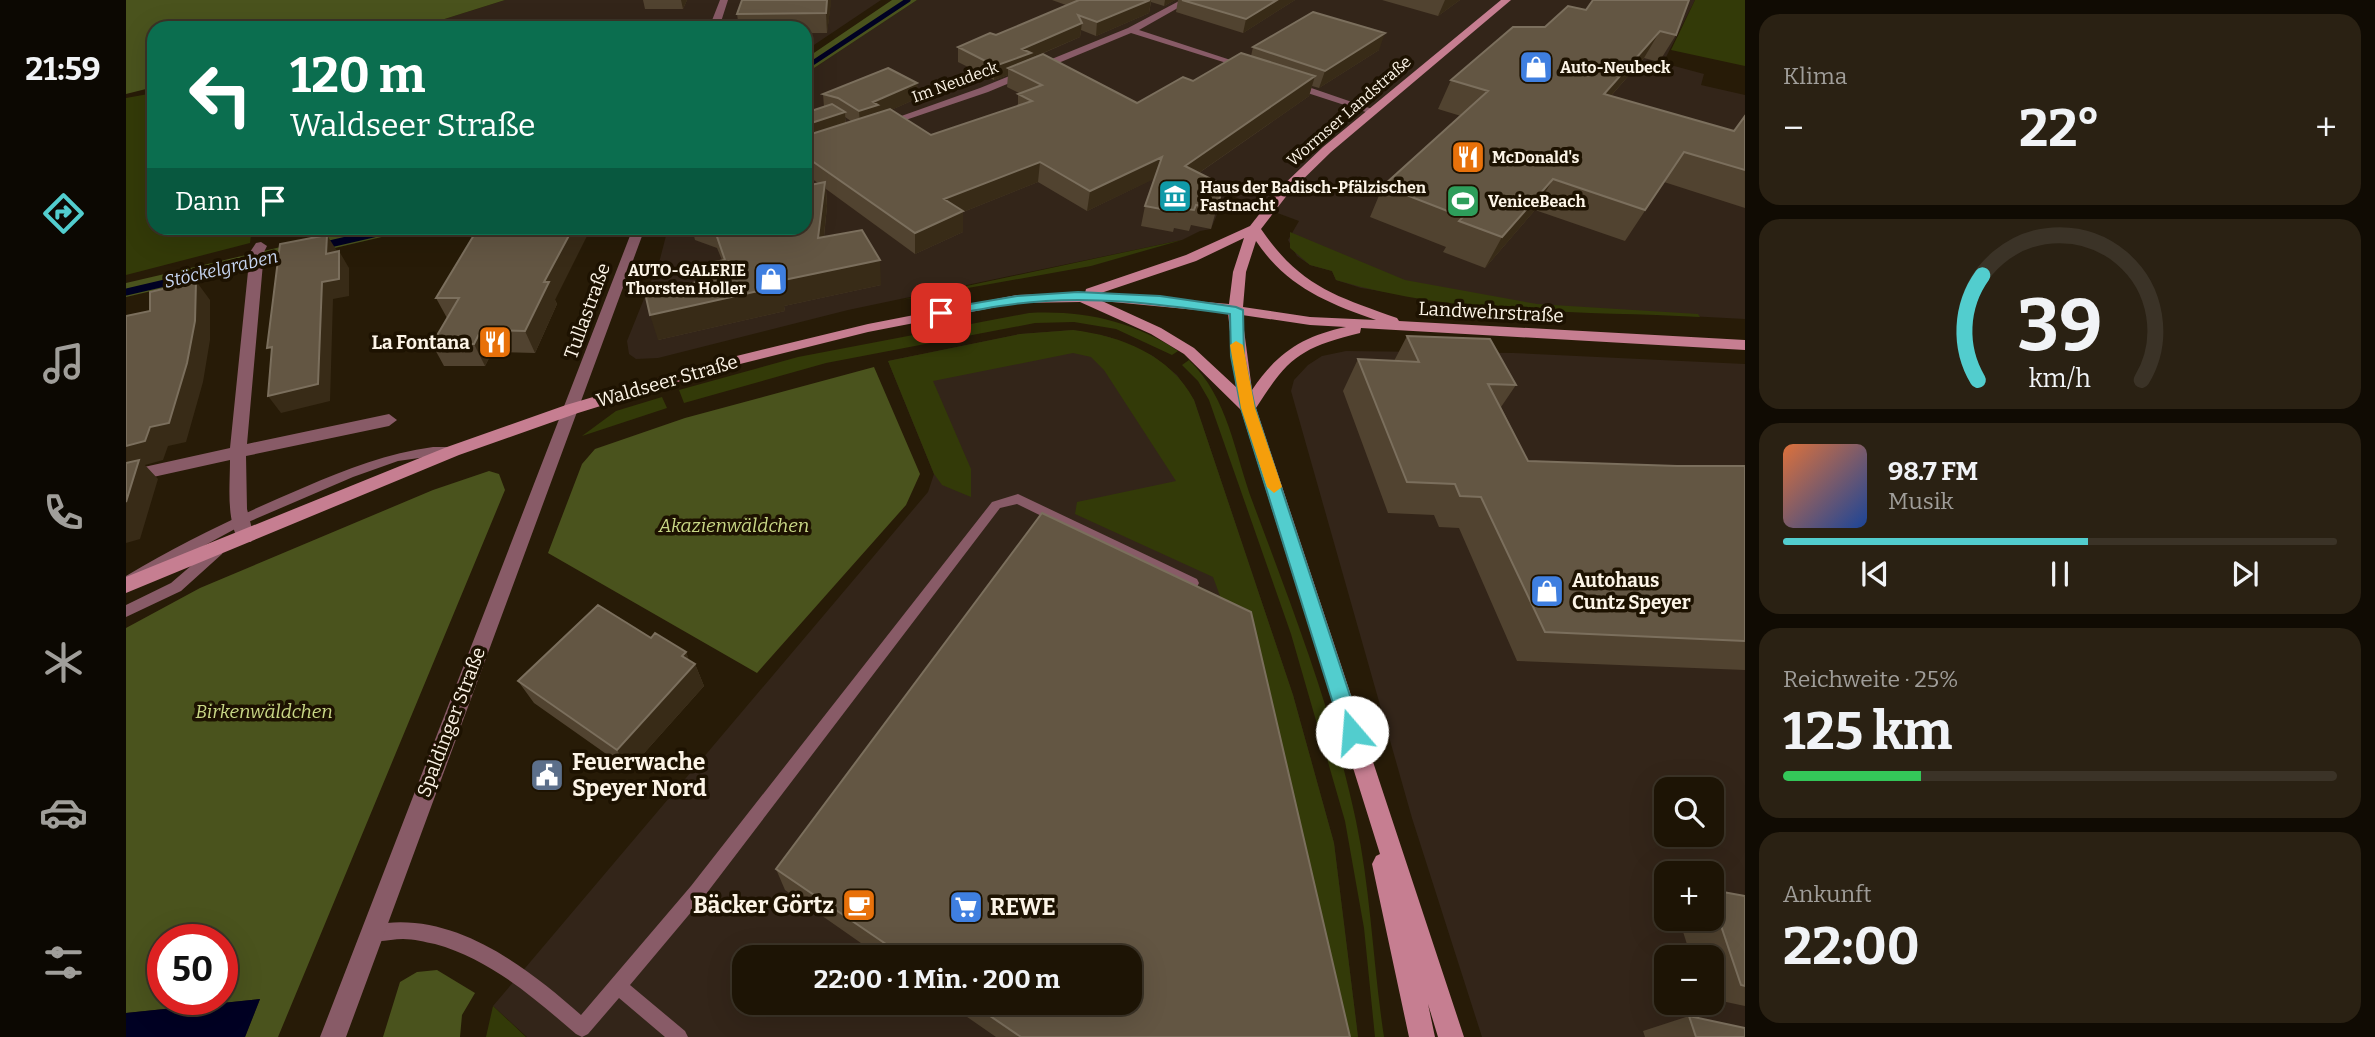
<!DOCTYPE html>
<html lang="de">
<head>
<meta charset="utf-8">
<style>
	:root { --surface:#1d1405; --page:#2a2113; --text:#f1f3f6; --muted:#a09e9a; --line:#3b3327; --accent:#52cdce }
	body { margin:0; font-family:Bitter,serif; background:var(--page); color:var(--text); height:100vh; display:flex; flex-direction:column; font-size:26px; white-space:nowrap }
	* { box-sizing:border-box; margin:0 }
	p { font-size:23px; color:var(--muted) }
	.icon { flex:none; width:38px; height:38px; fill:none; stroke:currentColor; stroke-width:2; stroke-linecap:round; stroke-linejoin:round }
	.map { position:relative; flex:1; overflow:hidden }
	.side { display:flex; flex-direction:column; gap:14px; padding:14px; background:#100b03; width:630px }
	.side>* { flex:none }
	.top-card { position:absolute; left:21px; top:21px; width:665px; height:214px; border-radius:21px; box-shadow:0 7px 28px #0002,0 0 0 2px var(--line); background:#0b6e4f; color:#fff; overflow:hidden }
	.tools { position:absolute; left:1528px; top:777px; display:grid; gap:14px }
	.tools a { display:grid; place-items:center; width:70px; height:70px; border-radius:14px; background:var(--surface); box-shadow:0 7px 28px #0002,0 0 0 2px var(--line); font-size:35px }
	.speed { position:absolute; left:21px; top:924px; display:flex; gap:14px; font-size:35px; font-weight:700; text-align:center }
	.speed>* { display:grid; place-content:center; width:91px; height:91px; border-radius:50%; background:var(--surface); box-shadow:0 7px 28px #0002,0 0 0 2px var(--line); line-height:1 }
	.speed .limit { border:10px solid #d22; background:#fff; color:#111 }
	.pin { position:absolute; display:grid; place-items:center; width:60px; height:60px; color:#fff; margin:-30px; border-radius:14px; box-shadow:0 4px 10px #0006 }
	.me { position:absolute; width:77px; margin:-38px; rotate:342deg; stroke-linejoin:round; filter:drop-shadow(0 0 5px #0008) }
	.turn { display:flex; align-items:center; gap:24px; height:147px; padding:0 28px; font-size:32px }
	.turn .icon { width:91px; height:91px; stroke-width:2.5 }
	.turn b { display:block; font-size:49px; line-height:60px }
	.then { display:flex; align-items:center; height:66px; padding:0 28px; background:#0003; gap:14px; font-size:26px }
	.big { font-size:52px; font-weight:700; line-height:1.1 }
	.side .card { flex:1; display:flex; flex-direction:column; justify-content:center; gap:10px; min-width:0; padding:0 24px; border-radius:21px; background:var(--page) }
	.side .dial { align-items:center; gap:0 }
	.dial svg { height:182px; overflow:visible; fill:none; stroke:var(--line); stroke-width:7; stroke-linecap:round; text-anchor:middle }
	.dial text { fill:var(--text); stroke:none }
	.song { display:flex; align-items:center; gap:21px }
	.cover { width:84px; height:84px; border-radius:10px; background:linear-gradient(135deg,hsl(20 70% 55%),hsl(220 70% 35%)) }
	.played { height:7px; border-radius:4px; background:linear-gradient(90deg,var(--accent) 55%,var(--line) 55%) }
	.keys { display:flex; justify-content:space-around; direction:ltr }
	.heat { display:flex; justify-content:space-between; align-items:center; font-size:38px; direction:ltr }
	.charge { height:10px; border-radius:5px; background:linear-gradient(90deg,#34c759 25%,var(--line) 0) }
	.trip { position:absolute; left:606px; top:945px; width:410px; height:70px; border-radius:21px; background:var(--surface); box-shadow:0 7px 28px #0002,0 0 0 2px var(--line); font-weight:700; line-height:70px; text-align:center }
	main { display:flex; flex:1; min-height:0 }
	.dock { display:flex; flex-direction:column; width:126px; justify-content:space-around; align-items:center; background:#0c0802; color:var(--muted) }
	.dock .icon { width:49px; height:49px }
	.dock .active { color:var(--accent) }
	.dock b { font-size:32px; color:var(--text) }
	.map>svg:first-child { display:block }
</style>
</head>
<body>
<main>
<nav class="dock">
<b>21:59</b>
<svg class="icon active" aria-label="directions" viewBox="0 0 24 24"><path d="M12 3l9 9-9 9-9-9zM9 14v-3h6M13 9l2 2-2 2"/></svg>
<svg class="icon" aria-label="music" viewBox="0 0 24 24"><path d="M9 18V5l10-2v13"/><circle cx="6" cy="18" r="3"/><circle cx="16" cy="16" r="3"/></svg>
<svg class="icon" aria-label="phone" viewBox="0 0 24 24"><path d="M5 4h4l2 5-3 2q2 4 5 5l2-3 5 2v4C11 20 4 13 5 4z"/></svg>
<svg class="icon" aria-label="climate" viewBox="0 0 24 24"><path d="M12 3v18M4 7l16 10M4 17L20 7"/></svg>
<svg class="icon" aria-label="car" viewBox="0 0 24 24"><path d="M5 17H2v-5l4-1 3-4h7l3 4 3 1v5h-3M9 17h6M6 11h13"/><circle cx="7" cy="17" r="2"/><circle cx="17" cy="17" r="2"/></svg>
<svg class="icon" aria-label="filters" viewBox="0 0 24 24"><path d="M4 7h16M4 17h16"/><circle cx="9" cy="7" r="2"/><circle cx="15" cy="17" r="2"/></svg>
</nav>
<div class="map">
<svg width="1619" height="1037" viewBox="0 0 1619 1037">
	<rect width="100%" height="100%" fill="#271b07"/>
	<!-- commercial -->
	<path fill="#332519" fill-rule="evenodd" d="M379,0H755L679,51V28H290Z
		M791,0H1569L1537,63L1578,74L1575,85L1619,95V319L1336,304L1235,288L1210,280L1206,271L1184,265L1171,256L1162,240L1173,221L1106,196L1092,212L1085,229L1074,231L1056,240L722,310L532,358L510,359L503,354L501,341L534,259L542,228H679V74Z
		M947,330L983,337L1027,356L1051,375L1068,400L1167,695L1208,843L1232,1037H401L367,1006L802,492L808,474L762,361L894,334ZM618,957H1003V1003H618Z
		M1220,351L1387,353L1619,364V1037H1356L1286,818L1165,391L1168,380L1182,365L1196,356ZM1540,789H1586V835H1540ZM1540,873H1586V919H1540ZM1540,957H1586V1003H1540Z"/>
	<!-- green -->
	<path fill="#333a08" d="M1569,0H1619V66L1545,50Z
		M28,93V228H126L124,243L0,275V98Z
		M1164,232L1279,280L1411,304L1572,314L1574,317C1454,311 1327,315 1210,280L1206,271L1184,265L1164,248Z
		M1056,240L965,266L775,300Z
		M903,313C957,310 1007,321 1052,351L1046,355L990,329L948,322L909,323L700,363L558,403L553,390L672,357Z
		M947,330C996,336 1044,355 1068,400L1167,695L1208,843L1232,1037H1195L1111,642L1087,577L949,514L951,502L1050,481L978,370L965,357L947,353L807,381L845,469V497L816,485L808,474L762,361L894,334Z
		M1063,360C1103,399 1108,452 1127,503C1166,607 1207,712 1230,821C1245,892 1247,965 1258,1037H1249L1238,928L1219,821L1165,634L1083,400L1072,381L1056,365Z
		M536,397L541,408L456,436L490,411Z
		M367,1006L400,1037H360Z"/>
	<!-- forest -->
	<path fill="#4a531d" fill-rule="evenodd" d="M0,0H379L290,28H28V87L0,94Z
		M791,0L679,74V59L766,0Z
		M236,228H294L0,297V283Z
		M748,367L794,474L780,505L631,673L422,553L456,464L469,449L559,418Z
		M363,471L373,474L379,490L152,1037H119L134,999L0,1013V628L74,588L307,490ZM37,940H96V999H37Z
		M311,970L349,993L336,1015L334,1037H257L274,982L291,972Z"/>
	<!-- water -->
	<path fill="#000123" d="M134,999L119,1037H0V1013Z"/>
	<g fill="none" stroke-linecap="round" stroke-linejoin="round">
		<!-- stream-far1 -->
		<path stroke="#000123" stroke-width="5" d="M679,68L782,0"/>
		<!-- stream -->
		<path stroke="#000123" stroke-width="7" d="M195,246L273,228
			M0,292L163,254"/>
		<!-- service -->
		<path fill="#885b67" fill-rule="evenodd" d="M535,21H590L593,23L590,25H535L496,28Z
			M307,447H327L333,451L327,455L307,456L272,461L227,477L120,523L0,588V576C57,542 117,513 179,487C221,469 262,453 307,447Z
			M892,494L1071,579L1073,583L1071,587L1066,588L1061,587L891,504L874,508L577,898L504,985L559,1031L562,1037H539L493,998L462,1034L456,1037L450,1034C408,998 364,959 309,944C299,942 288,939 277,939C265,939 252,944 240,939L237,933L240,927C247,924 254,924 261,923C335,916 403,969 455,1015L565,886L866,502Z
			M92,545L96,546L98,550L96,554L55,591L0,617V605L45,583L88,546Z"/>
		<!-- minor -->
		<path fill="#885b67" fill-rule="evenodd" d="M1055,0H1066L1013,30L1126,67V71L1005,33L862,92L759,127L750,125L854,88L1002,28Z
			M1157,81H1165L1252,111L1243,113L1157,85Z
			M135,242L141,246L138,252L121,444L263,414L271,420L263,426L120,456L121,509L128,537L125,542H113C100,517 104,487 104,460L0,483V471L104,448L124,252L130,243Z"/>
		<!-- tertiary -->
		<path fill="#885b67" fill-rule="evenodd" d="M594,0H602L593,28H583Z
			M507,228H519L220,1037H194Z"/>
		<!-- secondary -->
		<path fill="#c67e91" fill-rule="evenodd" d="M1375,0H1385L1205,152L1162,194L1135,229C1174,286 1209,296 1271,318L1273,321L1619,340V350L1235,328L1234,333C1175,348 1163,356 1130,408L1338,1037H1312L1302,1004L1309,1037H1283L1246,864L1250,856L1254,854L1115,410L1058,354L1025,334L954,302L891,303L742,332L594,369L452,413L333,455L0,593V577L321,447L440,405L586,362L742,324L891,295L959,293L960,289L1060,255L1124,226L1153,189L1197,147ZM1118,238L1107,272L1103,304L975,293L1070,261ZM1130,241C1160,286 1201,303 1250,320L1184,317L1117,307L1120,272ZM976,301L1102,313L1110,387L1068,348L1035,328ZM1116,315L1184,325L1220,327C1176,336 1150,354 1126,390Z"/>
	</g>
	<!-- wall -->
	<path fill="#514330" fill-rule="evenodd" d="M517,0H561L557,9H519Z
		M616,0H705L701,33H679V28H613L611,14Z
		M926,0H1049L1038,6L1025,2L1023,13L970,36L955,30L954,37L904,59L1011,103L1067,81L1125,56L1127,47L1253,50L1193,88L1186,86L1183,96L1073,173L1097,185L1085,229L1065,225L1063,231L1048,228L1047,232L1015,226L1019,206L1029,178L961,211L912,182L837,212V232L789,254L700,189L701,206L698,237L755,285L658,306L659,311L532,340L575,281L571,265L596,260L591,248L569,240L566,228H679L692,183L679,174V113L698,107L697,94L791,83L792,98L765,110L805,135L892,106V94L893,93L881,87L882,75L868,80L832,62V47L870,35L940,5ZM719,117L725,121L720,123Z
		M1052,0H1169L1117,33L1050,12Z
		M1256,0H1334L1312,16Z
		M1442,6L1550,35L1533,62L1518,58L1485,96L1608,131L1619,115V208L1538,182L1499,241L1409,210L1359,268L1317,252L1320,247L1244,217L1257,186L1335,116L1312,109L1325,80L1419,27Z
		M310,298L429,300L431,304L409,353L366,352L359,366H318L306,344L321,318Z
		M1281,336L1390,385L1375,407L1402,461L1551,466H1619V670L1391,661L1333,528L1313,527L1308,515L1262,513L1217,391L1232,359L1268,361Z
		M916,513L1125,612L1224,1037H870L821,1003H1003V957H755L659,890L650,869Z
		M525,638L560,652L563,661L569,664L578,686L503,770L408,703L392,681Z
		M1586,890L1619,896V1006L1586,999V957H1565L1553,919H1586Z
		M1563,1016L1619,1037H1519L1517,1031Z"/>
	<!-- shaded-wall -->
	<path fill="#382b17" d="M555,0H561L557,9Z
		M701,0H705V4L701,33L700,13Z
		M1024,0H1025L1023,13L970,36L971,22Z
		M1039,0H1049L1038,6Z
		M1151,0H1169L1117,33L1120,19Z
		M1319,0H1334L1312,16Z
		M956,23L954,37L882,68V75L868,80L869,66L896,49Z
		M1534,31L1518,58L1461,123L1478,94Z
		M1259,33L1253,50L1193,88L1199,71Z
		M1189,76L1183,96L1054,186L1059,166Z
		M791,83L792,98L752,116L734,127L733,111L747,102Z
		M719,112L720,131L679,145V125Z
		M1036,157L1032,177L961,211L964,191Z
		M914,162L912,182L837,212V232L789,254V233L818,199Z
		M1427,179L1409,210L1359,268L1376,237Z
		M699,182L701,206L695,263L692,238Z
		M447,228H465L429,300L431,304L409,353L399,331L418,282Z
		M201,235L211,251L200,254Z
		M213,251L223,268V296L207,299L204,401L155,413L142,396L196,282Z
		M754,260L755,285L658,306L659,311L532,340L524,315L653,281Z
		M70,281L84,300V340L77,382L60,442L42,446L37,460L19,465L32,479L14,539L0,543V446L24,427Z
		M355,330L366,352L359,366L348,344Z
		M560,652L566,668L569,664L578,686L503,770L491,750L556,656Z"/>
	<!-- building -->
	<path fill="#635643" stroke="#7b6f5d" stroke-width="2" d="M616,0H701L700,13L611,14Z
		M953,0H1024L971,22L952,15L956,23L896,49L905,53L869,66L832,47L864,33L870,35Z
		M1056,0H1151L1120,19Z
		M1467,0H1563L1550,35L1534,31L1478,94L1608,131L1619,116V170L1558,152L1519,210L1427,179L1376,237L1333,221L1337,217L1257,186L1362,91L1325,80L1387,27H1419L1442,6L1460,10Z
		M1187,12L1259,33L1199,71L1127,47Z
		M1115,53L1189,76L1059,166L1097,185L1091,209L1070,205L1068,210L1053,208L1051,212L1019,206L1036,157L964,191L914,162L818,199L837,211L789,233L679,156V136L764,109L805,135L906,101L892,94L916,85L882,68L917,54L1011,103L1057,77L1067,81Z
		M762,68L791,83L747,102L752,105L733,111L712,98L697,94Z
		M706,104L719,112L679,125V113Z
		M699,182L692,238L736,230L754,260L653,281L655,286L524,315L519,293L576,281L571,265L599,260L588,228H679V186Z
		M372,228H447L418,282H423L399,331L355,330L348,344H306L333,298H310L348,235H368Z
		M201,235L200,254L213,251V279L196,282L192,384L142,396L146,347L141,348L154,244Z
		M70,281L69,321L61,363L43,423L24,427L19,441L0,446V316L24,311V292Z
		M1281,336L1364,339L1390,385L1362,384L1402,461L1551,466H1619V641L1419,632L1355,497L1334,496L1329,484L1281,482L1232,359L1293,362Z
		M13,460L0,502V463Z
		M916,513L1125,612L1224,1037H895L845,1003H1003V957H779L650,869Z
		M472,605L525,638L529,633L560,652L556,656L569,664L491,750L392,681Z
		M1586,890L1619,896V986L1615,985L1586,899Z
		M1563,1016L1619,1028V1037H1570Z"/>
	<!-- route -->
	<path fill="#52cdce" stroke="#358586" stroke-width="2" d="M952,292L1034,296L1110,307L1117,310L1118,356L1129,408L1236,732L1233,738L1226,741L1219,738L1216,732L1115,408L1105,356L1104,314C1033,304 960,294 889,304C864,307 839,312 815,317L808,313L815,309L891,296Z"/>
	<!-- slow -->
	<path fill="#f59e0b" d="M1110,341L1117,345L1129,408L1156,487L1148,493L1141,487L1115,408L1104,345Z"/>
	<!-- icons -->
	<defs>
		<g id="shop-square" transform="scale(1.75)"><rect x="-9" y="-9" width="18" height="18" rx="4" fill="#3f7fe0" stroke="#1d1201"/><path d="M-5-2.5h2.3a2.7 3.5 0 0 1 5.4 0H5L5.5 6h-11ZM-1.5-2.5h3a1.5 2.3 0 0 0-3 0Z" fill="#fff"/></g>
		<g id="restaurant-square" transform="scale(1.75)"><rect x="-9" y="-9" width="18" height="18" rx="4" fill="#e8710a" stroke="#1d1201"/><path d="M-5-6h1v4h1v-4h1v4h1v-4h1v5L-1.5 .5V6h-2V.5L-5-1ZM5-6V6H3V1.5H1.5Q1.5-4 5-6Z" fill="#fff"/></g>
		<g id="museum-square" transform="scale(1.75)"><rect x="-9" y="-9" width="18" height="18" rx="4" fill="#0f9aa8" stroke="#1d1201"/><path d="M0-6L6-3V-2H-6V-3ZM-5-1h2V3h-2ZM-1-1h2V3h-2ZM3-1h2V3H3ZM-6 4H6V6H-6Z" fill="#fff"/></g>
		<g id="stadium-square" transform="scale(1.75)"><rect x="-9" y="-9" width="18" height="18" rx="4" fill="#2e9e5b" stroke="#1d1201"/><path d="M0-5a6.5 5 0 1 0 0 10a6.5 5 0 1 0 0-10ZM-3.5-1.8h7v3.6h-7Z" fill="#fff"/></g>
		<g id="civic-square" transform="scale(1.75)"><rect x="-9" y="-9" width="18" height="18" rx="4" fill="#5c6f8a" stroke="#1d1201"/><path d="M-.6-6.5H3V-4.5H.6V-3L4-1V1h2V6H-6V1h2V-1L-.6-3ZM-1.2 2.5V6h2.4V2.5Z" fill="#fff"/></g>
		<g id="cafe-square" transform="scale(1.75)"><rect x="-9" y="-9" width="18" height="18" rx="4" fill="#e8710a" stroke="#1d1201"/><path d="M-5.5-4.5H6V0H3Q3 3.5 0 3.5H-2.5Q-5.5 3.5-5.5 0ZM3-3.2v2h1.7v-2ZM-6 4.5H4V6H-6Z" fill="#fff"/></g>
		<g id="supermarket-square" transform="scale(1.75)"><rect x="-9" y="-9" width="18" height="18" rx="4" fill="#3f7fe0" stroke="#1d1201"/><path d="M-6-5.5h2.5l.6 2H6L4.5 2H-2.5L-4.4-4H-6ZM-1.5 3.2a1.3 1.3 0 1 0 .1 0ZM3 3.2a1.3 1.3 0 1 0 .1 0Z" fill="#fff"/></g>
	</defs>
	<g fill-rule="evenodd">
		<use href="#shop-square" x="1410" y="67"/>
		<use href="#restaurant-square" x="1342" y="157"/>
		<use href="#museum-square" x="1049" y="196"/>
		<use href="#stadium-square" x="1337" y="201"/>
		<use href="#shop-square" x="645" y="279"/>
		<use href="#restaurant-square" x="369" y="342"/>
		<use href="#shop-square" x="1421" y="591"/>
		<use href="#civic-square" x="421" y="775"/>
		<use href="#cafe-square" x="733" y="905"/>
		<use href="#supermarket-square" x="840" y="907"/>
	</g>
	<g text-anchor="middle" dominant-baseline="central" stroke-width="7" stroke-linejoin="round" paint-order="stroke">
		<!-- far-poi labels -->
		<g font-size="16" font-weight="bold" fill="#fcf4e7" stroke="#1d1201" text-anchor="start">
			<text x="1434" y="67">Auto-Neubeck</text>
			<text x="1366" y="157">McDonald's</text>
			<text x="1074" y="187">Haus der Badisch-Pfälzischen<tspan x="1074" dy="18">Fastnacht</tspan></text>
			<text x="1362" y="201">VeniceBeach</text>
			<text x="620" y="270" text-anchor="end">AUTO-GALERIE<tspan x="620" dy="18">Thorsten Holler</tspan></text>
		</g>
		<!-- far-street labels -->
		<g font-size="16" fill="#fcf4e7" stroke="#1d1201">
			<text transform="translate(829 82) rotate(-20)">Im Neudeck</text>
			<text transform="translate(1223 111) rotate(-41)">Wormser Landstraße</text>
		</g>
		<!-- far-water labels -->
		<g font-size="18" font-style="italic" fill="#c8d7f4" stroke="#1d1201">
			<text transform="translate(95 269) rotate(-13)">Stöckelgraben</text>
		</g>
		<!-- street labels -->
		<g font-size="19" fill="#fcf4e7" stroke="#1d1201">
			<text transform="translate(461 311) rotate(-70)">Tullastraße</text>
			<text transform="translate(1365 312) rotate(3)">Landwehrstraße</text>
			<text transform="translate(541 381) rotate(-16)">Waldseer Straße</text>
			<text transform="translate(325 722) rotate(-69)">Spaldinger Straße</text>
		</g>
		<!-- poi labels -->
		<g font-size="19" font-weight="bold" fill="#fcf4e7" stroke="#1d1201" text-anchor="end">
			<text x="344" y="342">La Fontana</text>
			<text x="1446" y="580" text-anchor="start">Autohaus<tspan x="1446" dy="22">Cuntz Speyer</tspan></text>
		</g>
		<!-- park labels -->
		<g font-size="19" font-style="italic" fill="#c9d886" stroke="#1d1201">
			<text x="608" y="525">Akazienwäldchen</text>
			<text x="138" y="711">Birkenwäldchen</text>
		</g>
		<!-- near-poi labels -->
		<g font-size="23" font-weight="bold" fill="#fcf4e7" stroke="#1d1201" text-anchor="start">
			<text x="446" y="762">Feuerwache<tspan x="446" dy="26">Speyer Nord</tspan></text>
			<text x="708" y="905" text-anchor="end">Bäcker Görtz</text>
			<text x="864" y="907">REWE</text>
		</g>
	</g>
</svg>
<div class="tools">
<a><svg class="icon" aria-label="search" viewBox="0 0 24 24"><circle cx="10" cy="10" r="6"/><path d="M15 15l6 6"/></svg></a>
<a>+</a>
<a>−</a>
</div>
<div class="speed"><div class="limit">50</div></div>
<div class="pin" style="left:815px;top:313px;background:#d93025"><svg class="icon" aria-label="arrive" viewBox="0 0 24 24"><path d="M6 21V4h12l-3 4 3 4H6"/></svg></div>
<svg class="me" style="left:1226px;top:732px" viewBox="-20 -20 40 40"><circle r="19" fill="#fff"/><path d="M0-13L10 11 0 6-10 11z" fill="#52cdce"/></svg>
<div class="trip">22:00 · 1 Min. · 200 m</div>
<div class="top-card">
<div class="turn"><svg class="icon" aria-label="left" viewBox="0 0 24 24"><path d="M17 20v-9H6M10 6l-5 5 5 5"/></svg><div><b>120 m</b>Waldseer Straße</div></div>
<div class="then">Dann<svg class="icon" aria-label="arrive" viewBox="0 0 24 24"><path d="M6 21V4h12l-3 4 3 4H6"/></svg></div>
</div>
</div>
<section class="side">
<div class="card"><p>Klima</p>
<div class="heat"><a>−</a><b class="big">22°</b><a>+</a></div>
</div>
<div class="card dial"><svg viewBox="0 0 100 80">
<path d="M14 69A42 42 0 1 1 86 69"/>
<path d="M14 69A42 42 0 0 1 16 23" stroke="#52cdce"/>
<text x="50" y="56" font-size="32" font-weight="700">39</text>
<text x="50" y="72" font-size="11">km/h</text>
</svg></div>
<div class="card">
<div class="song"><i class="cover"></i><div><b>98.7 FM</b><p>Musik</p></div></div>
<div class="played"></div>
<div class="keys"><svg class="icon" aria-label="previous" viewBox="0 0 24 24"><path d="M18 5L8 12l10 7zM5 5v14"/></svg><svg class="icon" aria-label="pause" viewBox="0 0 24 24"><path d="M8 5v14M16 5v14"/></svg><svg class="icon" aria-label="next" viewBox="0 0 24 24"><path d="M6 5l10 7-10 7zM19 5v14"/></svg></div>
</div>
<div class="card"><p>Reichweite · 25%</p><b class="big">125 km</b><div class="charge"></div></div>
<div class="card"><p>Ankunft</p><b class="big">22:00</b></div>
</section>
</main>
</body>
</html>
